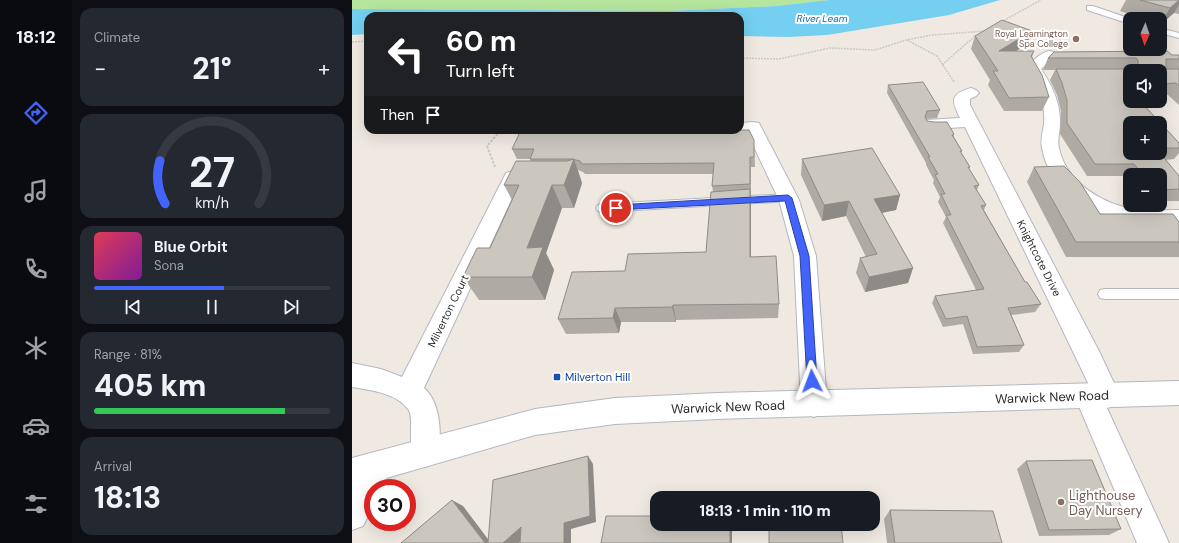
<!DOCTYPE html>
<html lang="en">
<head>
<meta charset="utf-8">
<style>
	:root { --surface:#171b24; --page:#242831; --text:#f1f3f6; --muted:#9ea1a6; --line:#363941; --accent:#4264fb }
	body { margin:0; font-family:"DM Sans",sans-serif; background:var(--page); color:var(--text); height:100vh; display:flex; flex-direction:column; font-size:15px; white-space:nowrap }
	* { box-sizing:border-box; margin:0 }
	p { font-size:13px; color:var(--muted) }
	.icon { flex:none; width:22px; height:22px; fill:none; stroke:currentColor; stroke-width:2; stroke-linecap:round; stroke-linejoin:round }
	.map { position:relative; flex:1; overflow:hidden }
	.details { display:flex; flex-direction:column; gap:8px; padding:8px; background:#0d0f14; width:280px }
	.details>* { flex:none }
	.hud { position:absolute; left:12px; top:12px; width:380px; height:122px; border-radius:12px; box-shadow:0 4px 16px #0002; background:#202124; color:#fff; overflow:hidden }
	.needle { width:26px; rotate:182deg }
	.fabs { position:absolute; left:771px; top:12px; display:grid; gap:8px }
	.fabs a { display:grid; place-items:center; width:44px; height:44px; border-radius:8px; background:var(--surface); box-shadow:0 4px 16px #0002; font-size:20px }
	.speed { position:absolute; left:12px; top:479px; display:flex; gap:8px; font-size:20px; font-weight:700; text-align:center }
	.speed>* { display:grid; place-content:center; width:52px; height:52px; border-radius:50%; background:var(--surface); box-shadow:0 4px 16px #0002; line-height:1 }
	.speed .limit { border:6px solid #d22; background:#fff; color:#111 }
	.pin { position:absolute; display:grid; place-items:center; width:34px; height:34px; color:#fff; margin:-17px; border:2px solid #fff; border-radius:50%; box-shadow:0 1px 4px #0007 }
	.me { position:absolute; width:44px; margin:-22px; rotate:357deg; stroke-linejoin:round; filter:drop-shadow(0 0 3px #0008) }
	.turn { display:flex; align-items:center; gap:14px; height:84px; padding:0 16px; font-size:18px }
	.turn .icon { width:52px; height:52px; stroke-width:2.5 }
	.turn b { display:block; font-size:28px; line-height:34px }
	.then { display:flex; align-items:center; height:38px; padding:0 16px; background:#0003; gap:8px; font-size:15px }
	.big { font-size:30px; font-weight:800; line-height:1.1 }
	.details .widget { flex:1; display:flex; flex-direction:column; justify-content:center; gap:6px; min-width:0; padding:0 14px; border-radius:12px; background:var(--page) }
	.details .dial { align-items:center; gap:0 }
	.dial svg { height:104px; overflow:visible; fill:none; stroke:var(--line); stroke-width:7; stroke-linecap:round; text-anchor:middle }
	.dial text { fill:var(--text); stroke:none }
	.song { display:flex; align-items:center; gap:12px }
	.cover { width:48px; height:48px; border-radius:6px; background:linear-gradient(135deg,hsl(350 70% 55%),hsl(290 70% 35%)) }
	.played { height:4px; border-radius:2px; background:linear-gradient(90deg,var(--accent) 55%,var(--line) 55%) }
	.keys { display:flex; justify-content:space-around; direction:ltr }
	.heat { display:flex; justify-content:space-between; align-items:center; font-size:22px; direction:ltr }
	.charge { height:6px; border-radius:3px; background:linear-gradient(90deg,#34c759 81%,var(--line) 0) }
	.trip { position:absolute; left:298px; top:491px; width:230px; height:40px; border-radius:12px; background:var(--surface); box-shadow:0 4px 16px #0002; font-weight:800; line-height:40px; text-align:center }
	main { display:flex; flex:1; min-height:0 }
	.dock { display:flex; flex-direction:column; width:72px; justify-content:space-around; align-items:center; background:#090b0e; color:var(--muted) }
	.dock .icon { width:28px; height:28px }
	.dock .current { color:var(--accent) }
	.dock b { font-size:18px; color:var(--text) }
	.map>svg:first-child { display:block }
</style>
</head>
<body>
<main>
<nav class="dock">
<b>18:12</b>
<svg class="icon current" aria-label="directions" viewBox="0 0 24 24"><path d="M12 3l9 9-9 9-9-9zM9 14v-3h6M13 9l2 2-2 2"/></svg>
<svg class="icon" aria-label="music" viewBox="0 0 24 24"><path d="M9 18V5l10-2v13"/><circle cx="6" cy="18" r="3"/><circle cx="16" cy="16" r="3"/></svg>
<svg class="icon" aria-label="phone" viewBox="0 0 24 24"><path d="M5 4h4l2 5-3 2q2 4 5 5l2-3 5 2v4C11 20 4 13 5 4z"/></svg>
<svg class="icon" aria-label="climate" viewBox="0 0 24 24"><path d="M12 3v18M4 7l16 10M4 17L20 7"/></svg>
<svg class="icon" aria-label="car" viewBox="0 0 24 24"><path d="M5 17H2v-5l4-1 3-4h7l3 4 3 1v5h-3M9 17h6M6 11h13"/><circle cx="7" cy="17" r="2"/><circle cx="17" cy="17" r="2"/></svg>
<svg class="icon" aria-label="filters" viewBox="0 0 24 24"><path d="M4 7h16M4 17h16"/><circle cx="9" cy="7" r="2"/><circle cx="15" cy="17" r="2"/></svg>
</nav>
<section class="details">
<div class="widget"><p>Climate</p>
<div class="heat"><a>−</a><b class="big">21°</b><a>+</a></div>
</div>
<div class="widget dial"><svg viewBox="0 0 100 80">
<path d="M14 69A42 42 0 1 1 86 69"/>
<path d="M14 69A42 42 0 0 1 10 36" stroke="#4264fb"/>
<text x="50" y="56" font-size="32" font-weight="700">27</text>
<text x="50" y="72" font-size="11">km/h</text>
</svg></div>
<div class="widget">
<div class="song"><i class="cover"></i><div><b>Blue Orbit</b><p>Sona</p></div></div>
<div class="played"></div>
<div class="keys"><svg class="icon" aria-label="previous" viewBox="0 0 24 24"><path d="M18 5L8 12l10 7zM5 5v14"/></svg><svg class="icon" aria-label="pause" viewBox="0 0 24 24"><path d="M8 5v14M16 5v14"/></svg><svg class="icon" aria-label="next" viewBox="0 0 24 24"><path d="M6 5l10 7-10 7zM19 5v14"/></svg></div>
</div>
<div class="widget"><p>Range · 81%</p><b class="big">405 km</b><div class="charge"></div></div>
<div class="widget"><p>Arrival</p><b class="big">18:13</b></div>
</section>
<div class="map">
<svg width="827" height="543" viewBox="0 0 827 543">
	<rect width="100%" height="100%" fill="#efe9e1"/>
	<!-- green -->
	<path fill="#b6e59e" d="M0,0H477L424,6L317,11L0,9Z"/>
	<!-- water -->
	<path fill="#75cff0" d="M477,0H648L597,15L475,35L436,37L388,36V16H16V34L0,35V9L317,11L424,6Z"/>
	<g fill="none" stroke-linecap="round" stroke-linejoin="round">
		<!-- lane casing -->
		<g stroke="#b4b7c1" stroke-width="2">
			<path id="lane" d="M735,6H741L779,19H778V23H775L735,10Z
				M808,28L827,33V38L808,33Z
				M436,194L440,195L442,198L440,201L250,212L246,211L244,208L246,205L250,204Z
				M753,289H827V299H753L748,298L746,294L748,290Z"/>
		</g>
		<!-- street casing -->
		<g stroke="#b4b7c1" stroke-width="2">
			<path id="street" d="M697,51L702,52L704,55L689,69C700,85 709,104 708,124C708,132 705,140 707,148C714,183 753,206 787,210C800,211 814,210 827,210V224C814,224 800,225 787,224C746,219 697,191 690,148C688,140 691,132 692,124C694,104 685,85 675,69C680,61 688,53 697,51Z
				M619,88L624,90L627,93L624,96L618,99V105L748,353L768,396L764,405L755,408L817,543H785L723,397L727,388L737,385L613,127L580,129L574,128L572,124L574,120L608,118C599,100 598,94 619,88Z
				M401,122L407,123L409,127L447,200L464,256L475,404L471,413L462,417L453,413L449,404L442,256L427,200L395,132L388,133L381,130H388V123Z
				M161,171H176L183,173L185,177L183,181L167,183L72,388C90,403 91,443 83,463L73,467L63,463C58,452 59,442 59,430C59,424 60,414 56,409C44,393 18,390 0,387V363L29,369L50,377L152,177L154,173Z
				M25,452L35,457L40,467L30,488H21V506L11,526L0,530V484L15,457Z"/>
		</g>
		<!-- secondary casing -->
		<g stroke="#b4b7c1" stroke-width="2">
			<path id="secondary" d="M827,381V405L365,419L263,424L183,435L0,488V458L183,409L263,398L365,393Z"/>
		</g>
		<!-- path-far1 -->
		<path stroke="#c9c9c9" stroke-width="1.5" stroke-dasharray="2 1" stroke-linecap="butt" d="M649,22L689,0
			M555,40L585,56L602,82
			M0,42L16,41
			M388,58L427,59L478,48L523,50L554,40L580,35L634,31
			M590,65L624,35"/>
		<!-- path -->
		<path stroke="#c9c9c9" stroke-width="2" stroke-dasharray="2.5 1.5" stroke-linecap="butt" d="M143,167L135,146L149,130"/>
		<!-- lane -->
		<use href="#lane" fill="#fff" fill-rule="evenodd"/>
		<!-- street -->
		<use href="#street" fill="#fff" fill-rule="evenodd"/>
		<!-- secondary -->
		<use href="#secondary" fill="#fff" fill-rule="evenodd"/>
	</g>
	<!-- wall -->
	<path fill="#afaba4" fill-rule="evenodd" d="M774,0H827V14L822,13L808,25V19H786L776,16L777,14L768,11Z
		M623,36L675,44L664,51H682L680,57L697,97L690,111H652L636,85L638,80L619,49Z
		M815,51L820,55H827V105L816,95H808V71H778V101H788L827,143V153L822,159L813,160L827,176V201H808V175H778V181L774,176H735L708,134L709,111L705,95L698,80L703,70H691L696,58L702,52ZM778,123H808V153H778Z
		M536,85L588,110L585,118L574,119L575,121L602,134V137L610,151L609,153L618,167L617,169L627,185L625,190L634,205L632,210L673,282L689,304L683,312L659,315L672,345L667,352L621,354L611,324L591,327L580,303L583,296L624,290L591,223L594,217L586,202L588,197L581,183L582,180L574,165V163L535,93Z
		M402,140L403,167H399V257L427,304L426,318L324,320V322H269L267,333L214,334L206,319L273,271L354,252L361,191L360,186L361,174H233L231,172L226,170L230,183L222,208H210L194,253L202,270L193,300H127L111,277L138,248L160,200L152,185L178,161V159H165L160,149Z
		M450,159L548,195L544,210L530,213L561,268L556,283L513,292L504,273L508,258L514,257L494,216L470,221L449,175Z
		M682,167L748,214L827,222V257H714L675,182Z
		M674,461L769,529L757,535L687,536L665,469Z
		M538,510L650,543H535L532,519Z"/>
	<!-- shaded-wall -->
	<path fill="#8e8b86" d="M827,0V5L822,13L808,25L818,8Z
		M680,31L675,44L642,65L647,51Z
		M222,159L230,183L222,208L212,185Z
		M200,185L210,208L194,253L202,270L193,300L180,277L175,248Z
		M398,189L399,205V272L398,257Z
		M548,195L544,210L518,215L522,199Z
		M497,201L494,216L470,221L472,205Z
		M561,268L556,283L513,292L517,277Z
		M321,305L324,320V322L320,307Z
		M263,308L269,322L267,333L261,318Z
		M236,456L241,464L244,522L219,529V543H212V523Z
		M100,500L111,506L139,543H133Z
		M378,524H380V543H378Z
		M169,527L177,533L167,543H151Z"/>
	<!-- building -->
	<path fill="#cbc7bf" stroke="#8e8b86" d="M788,0H827L818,8Z
		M650,20L680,31L647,51H682L679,56L690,75L697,97L657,98L641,71H646L623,36Z
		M815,51L820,55H827V59H814V69H827V86L824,83L808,84V71H778V84H773L778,90V101H788L827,143V148H808V123H778V153H808L827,176V189L808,190V175H791L782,164H743L715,123V100L710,83L704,69H785L786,68V60L784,58H696L702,52Z
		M571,82L588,110L575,111L573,117L575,121L582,122H595L602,134L600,135L610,151H608L618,167H616L627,185L622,186L634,205L629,206L673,282H675L689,304L656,308L672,345L625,347L615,316L594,319L583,296L632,289L594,215H599L589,194H593L583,175L586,174L576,157H578L536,85Z
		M169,130H397L402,140V157H398V184L360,186L362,163L230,164L228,161L220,159H178L182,149H160Z
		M520,148L548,195L522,199L561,268L517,277L508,258L525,254L497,201L472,205L450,159Z
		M222,159L212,185H200L175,248L191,247L180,277H111L125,248H138L167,185H152L164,161H215Z
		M712,166L728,182L748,214H821L827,222V242H724L682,167Z
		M398,189V257L424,256L427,304L321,305L320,307L263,308L261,318L206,319L220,272L273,271L276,254L354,252L359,192Z
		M236,456L238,516L212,523V543H168L169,527L151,543H136L141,480Z
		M740,460L769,529L697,530L674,461Z
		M100,500L133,543H49Z
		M538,510L641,511L650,543H543Z
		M254,516H305V524H378V543H249Z
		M417,524H489L491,543H417Z"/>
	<!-- route -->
	<path fill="#4264fb" stroke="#2b41a3" d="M436,195L440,198L457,256L465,381L464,384L460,386L456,384L455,381L448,256L433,201L264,210L260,208L264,205Z"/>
	<!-- markers -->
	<g fill="#8d6e63" stroke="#fff" stroke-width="1.5">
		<circle cx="724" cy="39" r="4"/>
		<circle cx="709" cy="502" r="4"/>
	</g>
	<rect fill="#1a4fb4" stroke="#fff" stroke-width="1.5" x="201" y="373" width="8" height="8" rx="2"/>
	<g text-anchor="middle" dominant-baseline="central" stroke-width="4" stroke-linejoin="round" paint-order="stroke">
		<!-- far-education labels -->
		<g font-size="9" fill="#785e54" stroke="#fff" text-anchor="end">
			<text x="716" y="34">Royal Leamington<tspan x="716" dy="10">Spa College</tspan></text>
		</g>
		<!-- far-water labels -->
		<g font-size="10" font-style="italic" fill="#0d6fa3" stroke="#fff">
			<text x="470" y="18">River Leam</text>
		</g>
		<!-- street labels -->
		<g font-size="11" fill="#2e2e2e" stroke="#fff">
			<text transform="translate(687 258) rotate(63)">Knightcote Drive</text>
			<text transform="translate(96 311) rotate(-64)">Milverton Court</text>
		</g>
		<!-- transit labels -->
		<g font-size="11" fill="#164399" stroke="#fff" text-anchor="start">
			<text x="213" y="377">Milverton Hill</text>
		</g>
		<!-- near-street labels -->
		<g font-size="13" fill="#2e2e2e" stroke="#fff">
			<text transform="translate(700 397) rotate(-2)">Warwick New Road</text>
			<text transform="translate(376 407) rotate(-2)">Warwick New Road</text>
		</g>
		<!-- near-education labels -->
		<g font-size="13" fill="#785e54" stroke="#fff" text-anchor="start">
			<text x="717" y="495">Lighthouse<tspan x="717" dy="15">Day Nursery</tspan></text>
		</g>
	</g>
</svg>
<div class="fabs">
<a><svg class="needle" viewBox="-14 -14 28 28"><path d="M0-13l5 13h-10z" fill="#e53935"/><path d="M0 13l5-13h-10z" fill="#9ea1a6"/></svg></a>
<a><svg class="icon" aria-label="sound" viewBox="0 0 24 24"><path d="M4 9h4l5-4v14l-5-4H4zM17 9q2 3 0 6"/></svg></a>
<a>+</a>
<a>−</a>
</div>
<div class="speed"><div class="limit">30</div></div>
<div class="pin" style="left:264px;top:208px;background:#d93025"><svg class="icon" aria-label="arrive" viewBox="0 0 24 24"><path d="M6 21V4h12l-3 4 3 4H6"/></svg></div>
<svg class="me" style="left:460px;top:381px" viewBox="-20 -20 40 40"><path d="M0-17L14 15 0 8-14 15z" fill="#4264fb" stroke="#fff" stroke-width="4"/></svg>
<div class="trip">18:13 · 1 min · 110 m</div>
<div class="hud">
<div class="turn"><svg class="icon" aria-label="left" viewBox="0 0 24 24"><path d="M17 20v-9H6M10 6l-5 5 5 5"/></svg><div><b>60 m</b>Turn left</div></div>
<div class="then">Then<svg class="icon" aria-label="arrive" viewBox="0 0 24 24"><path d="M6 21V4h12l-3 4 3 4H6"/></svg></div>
</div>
</div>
</main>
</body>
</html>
